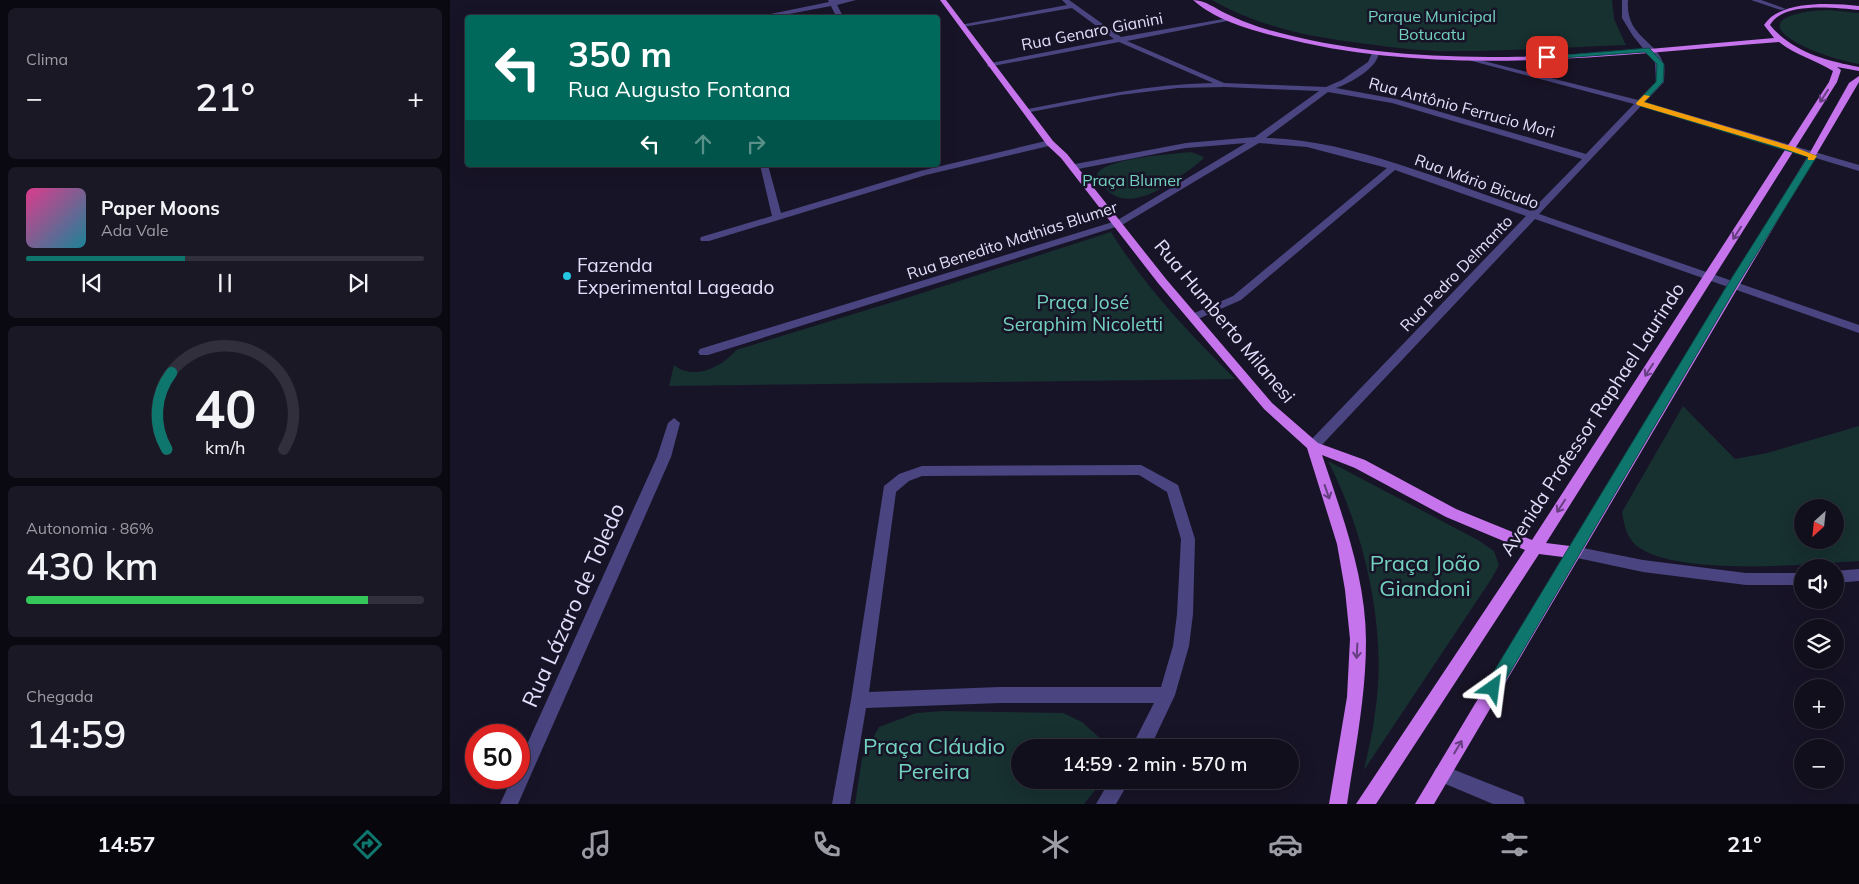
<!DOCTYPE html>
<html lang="pt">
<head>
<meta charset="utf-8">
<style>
	:root { --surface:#120f1d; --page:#1b1826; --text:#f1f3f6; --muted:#9c9ca4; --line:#312f3b; --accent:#0f766e }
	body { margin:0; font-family:Mulish,sans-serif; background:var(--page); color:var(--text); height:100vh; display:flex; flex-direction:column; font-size:19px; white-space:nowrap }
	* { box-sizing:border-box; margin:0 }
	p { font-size:16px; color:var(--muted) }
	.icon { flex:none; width:28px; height:28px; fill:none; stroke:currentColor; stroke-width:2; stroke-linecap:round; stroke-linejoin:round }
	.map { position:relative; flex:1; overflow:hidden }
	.panel { display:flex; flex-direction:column; gap:8px; padding:8px; background:#0a0810; width:450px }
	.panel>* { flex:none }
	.guide { position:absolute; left:15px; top:15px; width:475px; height:152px; border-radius:5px; box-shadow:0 5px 20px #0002,0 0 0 1px var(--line); background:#00695c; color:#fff; overflow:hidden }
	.needle { width:32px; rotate:207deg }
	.fabs { position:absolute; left:1344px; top:499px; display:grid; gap:10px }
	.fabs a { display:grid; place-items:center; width:50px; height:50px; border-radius:50%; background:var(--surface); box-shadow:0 5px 20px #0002,0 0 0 1px var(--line); font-size:25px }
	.speed { position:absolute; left:15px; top:724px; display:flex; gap:10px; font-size:25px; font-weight:700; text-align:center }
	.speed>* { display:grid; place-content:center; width:65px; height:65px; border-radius:50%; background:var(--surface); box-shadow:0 5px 20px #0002,0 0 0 1px var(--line); line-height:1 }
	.speed .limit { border:8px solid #d22; background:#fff; color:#111 }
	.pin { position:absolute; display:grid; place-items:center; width:42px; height:42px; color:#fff; margin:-21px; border-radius:10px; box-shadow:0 2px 8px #0006 }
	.me { position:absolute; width:55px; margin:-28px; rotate:31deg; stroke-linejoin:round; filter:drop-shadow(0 0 4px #0008) }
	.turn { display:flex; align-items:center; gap:18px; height:105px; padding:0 20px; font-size:22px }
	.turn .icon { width:65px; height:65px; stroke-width:2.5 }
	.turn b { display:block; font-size:35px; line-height:42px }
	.lanes { display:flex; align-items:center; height:48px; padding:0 20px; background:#0003; justify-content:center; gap:25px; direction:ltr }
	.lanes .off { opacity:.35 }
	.big { font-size:38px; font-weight:600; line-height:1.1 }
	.panel .tile { flex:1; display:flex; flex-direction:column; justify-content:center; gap:8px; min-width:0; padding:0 18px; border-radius:8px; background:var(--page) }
	.panel .dial { align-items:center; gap:0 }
	.dial svg { height:130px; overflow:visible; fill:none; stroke:var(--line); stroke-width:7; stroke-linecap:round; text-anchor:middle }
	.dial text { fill:var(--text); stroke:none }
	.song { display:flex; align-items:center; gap:15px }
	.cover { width:60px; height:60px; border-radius:8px; background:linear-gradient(135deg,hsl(330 70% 55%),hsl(190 70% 35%)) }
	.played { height:5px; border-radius:2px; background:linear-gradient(90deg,var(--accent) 40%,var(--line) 40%) }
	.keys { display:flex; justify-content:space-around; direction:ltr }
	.heat { display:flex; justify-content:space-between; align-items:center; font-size:28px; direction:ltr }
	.charge { height:8px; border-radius:4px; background:linear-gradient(90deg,#34c759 86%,var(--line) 0) }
	.trip { position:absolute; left:561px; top:739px; width:288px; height:50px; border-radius:25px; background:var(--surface); box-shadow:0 5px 20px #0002,0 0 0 1px var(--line); font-weight:600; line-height:50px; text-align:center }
	.dock { display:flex; height:80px; justify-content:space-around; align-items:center; background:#07060c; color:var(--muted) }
	.dock .icon { width:35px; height:35px }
	.dock .selected { color:var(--accent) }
	.dock b { font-size:22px; color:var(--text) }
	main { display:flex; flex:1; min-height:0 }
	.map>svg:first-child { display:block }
</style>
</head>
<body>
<main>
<section class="panel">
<div class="tile"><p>Clima</p>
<div class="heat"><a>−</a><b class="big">21°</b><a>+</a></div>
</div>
<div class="tile">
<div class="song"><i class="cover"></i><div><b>Paper Moons</b><p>Ada Vale</p></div></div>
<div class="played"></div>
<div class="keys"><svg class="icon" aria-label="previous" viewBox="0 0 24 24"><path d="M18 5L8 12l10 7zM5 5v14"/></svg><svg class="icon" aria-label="pause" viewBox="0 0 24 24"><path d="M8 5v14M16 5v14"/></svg><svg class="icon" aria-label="next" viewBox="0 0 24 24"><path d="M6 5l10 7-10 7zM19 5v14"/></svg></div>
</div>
<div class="tile dial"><svg viewBox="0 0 100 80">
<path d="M14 69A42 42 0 1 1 86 69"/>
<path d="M14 69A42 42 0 0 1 17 22" stroke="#0f766e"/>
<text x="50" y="56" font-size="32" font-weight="700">40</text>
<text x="50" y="72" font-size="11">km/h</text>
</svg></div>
<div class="tile"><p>Autonomia · 86%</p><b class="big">430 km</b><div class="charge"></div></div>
<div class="tile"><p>Chegada</p><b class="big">14:59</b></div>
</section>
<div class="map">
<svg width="1409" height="804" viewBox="0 0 1409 804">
	<rect width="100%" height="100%" fill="#181427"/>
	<!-- green -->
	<path fill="#173030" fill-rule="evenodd" d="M762,0H1162L1164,19L1176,45C1121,47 1065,51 1009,51C974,52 938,47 903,42C855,36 805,25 762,0Z
		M1377,10L1409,13V64C1390,60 1371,55 1353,46C1301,20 1348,11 1377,10Z
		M741,152L754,157L752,160C730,177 683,216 657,190C653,186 648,181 647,174C656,158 722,154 741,152Z
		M661,232C695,287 739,333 785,379L219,386L224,365C244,381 272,367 286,350L469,294Z
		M1233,406L1285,459L1317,453L1409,426V561C1359,564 1226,577 1187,546C1176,537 1174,524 1172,512ZM1352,508H1385V540H1352Z
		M878,461L1028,540L1044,551L1049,565L1042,578L914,770C918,751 923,732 925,713C938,632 915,533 878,461Z
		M493,711L613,713L632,722L652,740L654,747L570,748V780H652L650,784L634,804H405L412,758L429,727L466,713Z"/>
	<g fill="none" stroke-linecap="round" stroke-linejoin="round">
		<!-- minor -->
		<path fill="#4a4580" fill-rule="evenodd" d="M378,0H406L387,5L394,18H387L381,6L318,18H301L379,2Z
			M612,0H619L671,37L779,18L780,19L777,21L677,41L774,83L876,87L892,80L918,62L923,51H929C929,68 900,83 886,88L946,99L1136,154L1184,104L1018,60L1022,58L1188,100L1206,82L1205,63L1183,36L1172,18V0H1178C1175,38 1208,40 1214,66C1215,71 1214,77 1214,82L1195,102L1409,165V171L1191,106L1089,214L1409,325V333L1085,219L868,449H858L856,446L858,443L1076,216L945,170L791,300L748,319H740L738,317L740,315L783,296L937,168L857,147L809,143L672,225L258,355H250L248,352L250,349L666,221L796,143L736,148L623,170L620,169V165L736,143L805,137L869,91L775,87L728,88L670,95L575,113V109H578C640,97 700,84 763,83L669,42L538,67L537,65L541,63L664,39L622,8L513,27L510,25L617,5ZM878,92L942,103L1132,159L1081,211C1002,184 899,139 816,138Z
			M1301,0H1311L1336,9L1331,10Z
			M600,140L603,141V145L476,175L259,241H251L250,239L251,237L322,216L310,165H318L331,213L470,171Z
			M224,418L230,423L221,457L68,804H50L62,778H69V762L207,457L218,423Z
			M691,465L728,485L745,539L743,614L739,646L725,695L700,748H681L704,703H550L416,708L400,804H382L401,700L434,486L449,474L472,466ZM689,475L717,492L731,539L727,614L723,646L711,687H550L419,692L446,492L459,481L472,476Z
			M1123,546L1193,560L1296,573H1352V585H1296L1193,572L1118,556L1116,552L1118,548Z
			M1409,569V581L1385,583V571Z
			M992,765L1073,797L1075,804H1043L986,780L983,774L986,768Z
			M660,780H680L666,804H646Z"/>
		<!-- major -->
		<path fill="#c574ec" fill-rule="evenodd" d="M490,0H496L603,141L617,154L716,279L822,403L868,443L915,460L1006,509L1082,540L1379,82L1383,71C1366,60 1345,55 1329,42C1163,55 992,79 829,37C801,30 765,20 743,0C755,0 766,9 777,14C787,19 798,23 809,27C847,39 888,46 927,51C1059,66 1193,49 1324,38L1314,25C1330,0 1381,3 1409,6V10C1386,8 1333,1 1320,25C1342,52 1377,61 1409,67V71L1387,67L1391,70L1387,82L1096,543L1120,546L1358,156L1399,83L1409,76V82L984,804H965L1113,557L1089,554L926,804H906L1075,550L996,517L905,468L872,455C892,515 916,577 916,641C916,696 905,750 897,804H879L897,697L900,639L895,590L887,544L857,448L814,409L708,283L611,158L597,145Z"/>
	</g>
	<!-- one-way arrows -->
	<defs><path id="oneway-shaft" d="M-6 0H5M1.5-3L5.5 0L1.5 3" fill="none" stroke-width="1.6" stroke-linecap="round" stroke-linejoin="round" transform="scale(1.25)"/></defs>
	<g stroke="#663f80">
		<use href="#oneway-shaft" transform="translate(1374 96) rotate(123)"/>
		<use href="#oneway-shaft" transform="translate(1287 233) rotate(123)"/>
		<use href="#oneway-shaft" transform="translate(1199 370) rotate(123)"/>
		<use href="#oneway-shaft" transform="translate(877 492) rotate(71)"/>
		<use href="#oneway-shaft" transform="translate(1111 506) rotate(123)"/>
		<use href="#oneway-shaft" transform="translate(907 651) rotate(93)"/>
		<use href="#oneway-shaft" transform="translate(1008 747) rotate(-59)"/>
	</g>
	<!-- route -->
	<path fill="#0f766e" stroke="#0a4d48" d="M1199,48L1214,64L1213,82L1194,102L1367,156L1288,284L1048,693L1043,695L1037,693L1035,688L1037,683L1278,284L1358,157L1187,105V102L1206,82L1207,64L1195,52L1097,59L1093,57Z"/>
	<!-- slow -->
	<path fill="#f59e0b" d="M1194,95L1200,96L1194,102L1344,147L1367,156L1364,160H1358V157L1338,150L1187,105L1186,103Z"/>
	<!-- markers -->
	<circle fill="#23c5e1" stroke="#181427" stroke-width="2" cx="117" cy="276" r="5"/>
	<g text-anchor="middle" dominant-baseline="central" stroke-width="5" stroke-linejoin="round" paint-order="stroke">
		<!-- far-park labels -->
		<g font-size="16" fill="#73d2bf" stroke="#181427">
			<text x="982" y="16">Parque Municipal<tspan x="982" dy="18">Botucatu</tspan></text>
			<text x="682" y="180">Praça Blumer</text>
		</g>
		<!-- far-street labels -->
		<g font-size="16" fill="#e3defb" stroke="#181427">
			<text transform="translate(642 31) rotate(-11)">Rua Genaro Gianini</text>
			<text transform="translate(1012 107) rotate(15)">Rua Antônio Ferrucio Mori</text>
			<text transform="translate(1027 181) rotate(20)">Rua Mário Bicudo</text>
			<text transform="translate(562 240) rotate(-18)">Rua Benedito Mathias Blumer</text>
			<text transform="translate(1006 273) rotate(-46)">Rua Pedro Delmanto</text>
		</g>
		<!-- poi labels -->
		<g font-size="19" fill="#e3defb" stroke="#181427" text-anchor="start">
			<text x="127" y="265">Fazenda<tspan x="127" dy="22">Experimental Lageado</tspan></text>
		</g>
		<!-- park labels -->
		<g font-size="19" fill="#73d2bf" stroke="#181427">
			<text x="633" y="302">Praça José<tspan x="633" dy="22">Seraphim Nicoletti</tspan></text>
		</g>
		<!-- street labels -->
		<g font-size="19" fill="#e3defb" stroke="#181427">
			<text transform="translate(775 321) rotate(50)">Rua Humberto Milanesi</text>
			<text transform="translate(1142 419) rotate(-57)">Avenida Professor Raphael Laurindo</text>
		</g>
		<!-- near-park labels -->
		<g font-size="22" fill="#73d2bf" stroke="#181427">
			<text x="975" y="563">Praça João<tspan x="975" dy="25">Giandoni</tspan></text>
			<text x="484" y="746">Praça Cláudio<tspan x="484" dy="25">Pereira</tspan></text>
		</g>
		<!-- near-street labels -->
		<g font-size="22" fill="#e3defb" stroke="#181427">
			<text transform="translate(123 605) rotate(-66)">Rua Lázaro de Toledo</text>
		</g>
	</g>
</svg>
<div class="fabs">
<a><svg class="needle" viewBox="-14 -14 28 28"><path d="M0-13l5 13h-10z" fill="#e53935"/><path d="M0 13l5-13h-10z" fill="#9c9ca4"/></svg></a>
<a><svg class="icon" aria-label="sound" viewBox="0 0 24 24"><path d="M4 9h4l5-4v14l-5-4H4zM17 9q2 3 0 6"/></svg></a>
<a><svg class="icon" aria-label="layers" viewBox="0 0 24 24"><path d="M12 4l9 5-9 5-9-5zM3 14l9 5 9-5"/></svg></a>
<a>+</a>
<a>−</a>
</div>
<div class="speed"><div class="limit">50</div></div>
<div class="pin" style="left:1097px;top:57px;background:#d93025"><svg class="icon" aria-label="arrive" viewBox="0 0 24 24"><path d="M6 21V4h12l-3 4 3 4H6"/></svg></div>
<svg class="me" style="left:1043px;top:688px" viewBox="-20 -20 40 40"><path d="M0-17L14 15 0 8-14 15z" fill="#0f766e" stroke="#fff" stroke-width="4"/></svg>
<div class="trip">14:59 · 2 min · 570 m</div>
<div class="guide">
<div class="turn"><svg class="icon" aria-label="left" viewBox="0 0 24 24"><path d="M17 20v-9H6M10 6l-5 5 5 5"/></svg><div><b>350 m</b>Rua Augusto Fontana</div></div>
<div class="lanes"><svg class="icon" aria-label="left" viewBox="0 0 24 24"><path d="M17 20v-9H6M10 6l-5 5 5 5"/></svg><svg class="icon off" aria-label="ahead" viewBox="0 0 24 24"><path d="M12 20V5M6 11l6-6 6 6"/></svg><svg class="icon off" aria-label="right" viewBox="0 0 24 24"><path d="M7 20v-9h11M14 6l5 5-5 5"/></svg></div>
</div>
</div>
</main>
<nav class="dock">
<b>14:57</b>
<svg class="icon selected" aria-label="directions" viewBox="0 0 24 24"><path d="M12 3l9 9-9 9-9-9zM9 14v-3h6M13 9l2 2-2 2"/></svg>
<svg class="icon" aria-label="music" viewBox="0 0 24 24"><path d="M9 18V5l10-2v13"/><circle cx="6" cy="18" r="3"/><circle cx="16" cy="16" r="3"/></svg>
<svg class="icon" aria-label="phone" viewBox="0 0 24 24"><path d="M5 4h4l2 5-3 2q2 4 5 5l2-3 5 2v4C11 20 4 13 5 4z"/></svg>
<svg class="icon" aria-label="climate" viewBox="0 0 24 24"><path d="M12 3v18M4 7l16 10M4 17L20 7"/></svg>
<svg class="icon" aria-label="car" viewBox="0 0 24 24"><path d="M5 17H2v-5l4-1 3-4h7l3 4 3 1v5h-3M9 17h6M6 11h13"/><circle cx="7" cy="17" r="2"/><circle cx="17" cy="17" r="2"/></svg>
<svg class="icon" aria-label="filters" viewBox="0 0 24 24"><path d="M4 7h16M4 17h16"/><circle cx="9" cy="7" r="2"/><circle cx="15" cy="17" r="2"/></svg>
<b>21°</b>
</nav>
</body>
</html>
